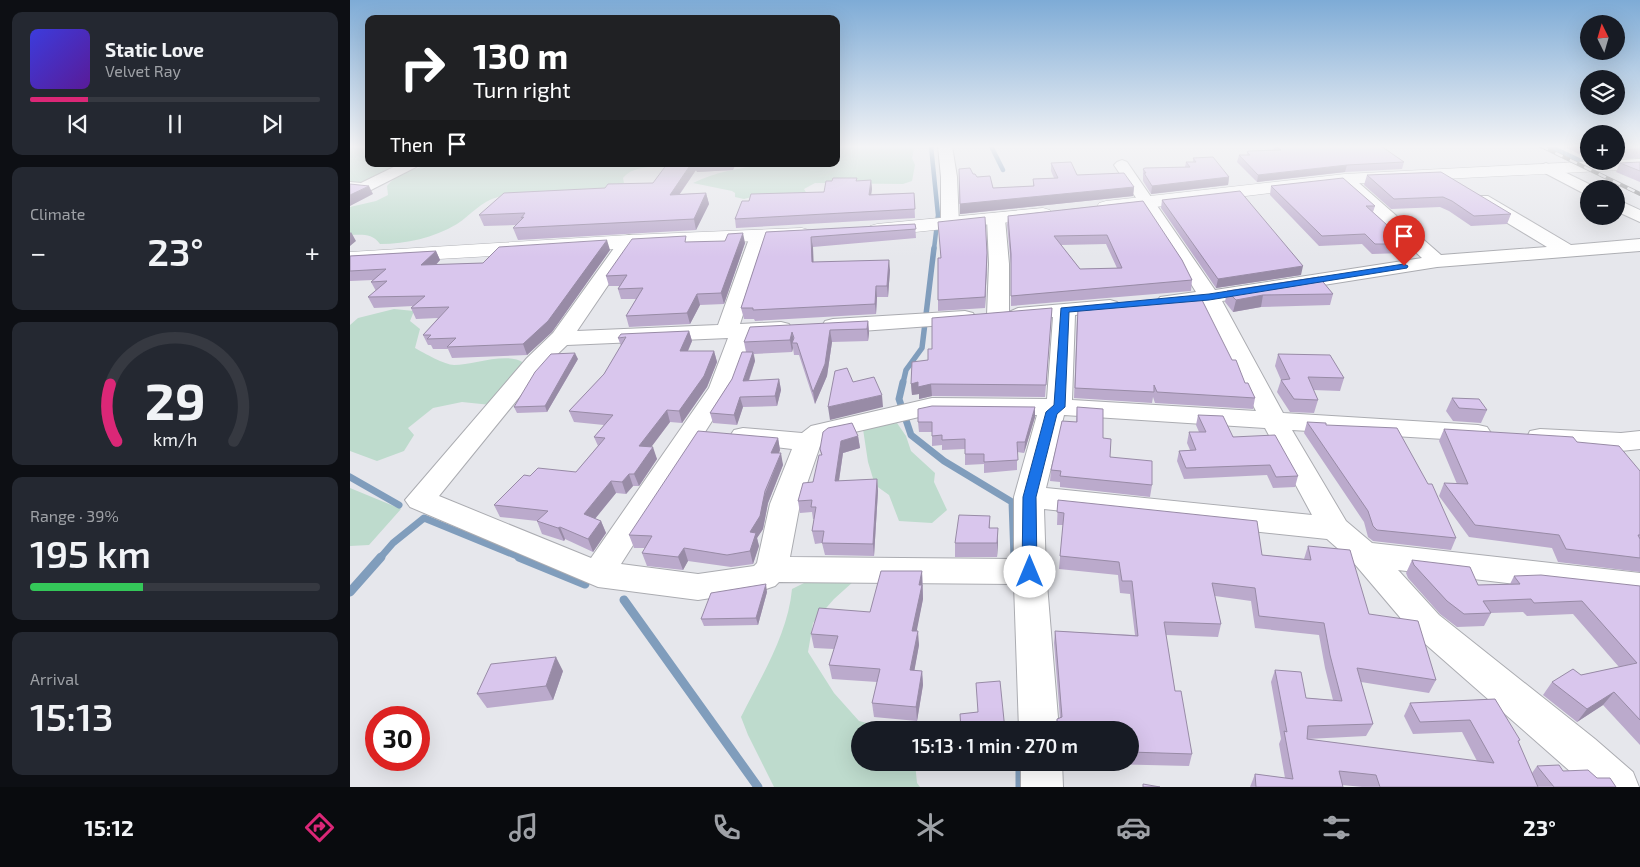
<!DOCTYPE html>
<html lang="en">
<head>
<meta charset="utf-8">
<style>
	:root { --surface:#171b24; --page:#242831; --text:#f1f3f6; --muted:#9ea1a6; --line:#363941; --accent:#db2777 }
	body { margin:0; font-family:"Exo 2",sans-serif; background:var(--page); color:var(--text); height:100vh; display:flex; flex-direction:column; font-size:19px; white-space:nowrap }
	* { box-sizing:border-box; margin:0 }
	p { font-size:16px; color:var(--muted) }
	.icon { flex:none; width:28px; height:28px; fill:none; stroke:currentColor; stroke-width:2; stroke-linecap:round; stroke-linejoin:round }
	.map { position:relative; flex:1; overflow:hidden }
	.details { display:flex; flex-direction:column; gap:12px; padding:12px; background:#0d0f14; width:350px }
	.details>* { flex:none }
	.banner { position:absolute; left:15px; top:15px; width:475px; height:152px; border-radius:10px; box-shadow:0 5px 20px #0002; background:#202124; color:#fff; overflow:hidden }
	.needle { width:32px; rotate:355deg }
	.fabs { position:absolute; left:1230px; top:15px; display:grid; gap:10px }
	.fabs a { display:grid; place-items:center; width:45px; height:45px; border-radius:50%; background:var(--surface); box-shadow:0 5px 20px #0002; font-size:25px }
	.speed { position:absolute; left:15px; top:706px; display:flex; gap:10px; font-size:25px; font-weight:700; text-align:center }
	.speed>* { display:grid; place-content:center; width:65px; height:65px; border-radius:50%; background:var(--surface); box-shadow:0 5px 20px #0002; line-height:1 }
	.speed .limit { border:8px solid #d22; background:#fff; color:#111 }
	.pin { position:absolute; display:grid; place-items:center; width:42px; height:42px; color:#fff; margin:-51px -21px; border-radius:50% 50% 50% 0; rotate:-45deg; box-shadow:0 0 5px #0007 }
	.pin .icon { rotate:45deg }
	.me { position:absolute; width:55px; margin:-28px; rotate:0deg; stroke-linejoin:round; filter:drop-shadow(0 0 4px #0008) }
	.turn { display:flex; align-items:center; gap:18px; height:105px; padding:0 25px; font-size:22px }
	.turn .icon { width:65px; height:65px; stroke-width:2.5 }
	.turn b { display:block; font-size:35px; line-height:42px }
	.then { display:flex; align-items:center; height:48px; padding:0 25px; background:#0003; gap:10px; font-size:19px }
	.big { font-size:38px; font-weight:600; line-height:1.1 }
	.details .tile { flex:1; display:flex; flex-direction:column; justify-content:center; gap:8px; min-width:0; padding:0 18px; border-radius:10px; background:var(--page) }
	.details .dial { align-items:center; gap:0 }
	.dial svg { height:130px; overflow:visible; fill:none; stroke:var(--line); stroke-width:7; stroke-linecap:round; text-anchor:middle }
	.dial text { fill:var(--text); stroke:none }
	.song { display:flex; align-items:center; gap:15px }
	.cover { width:60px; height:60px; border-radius:8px; background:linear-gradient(135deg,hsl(240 70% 55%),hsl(270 70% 35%)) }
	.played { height:5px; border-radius:2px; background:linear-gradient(90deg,var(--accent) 20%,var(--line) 20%) }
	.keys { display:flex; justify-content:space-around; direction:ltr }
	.heat { display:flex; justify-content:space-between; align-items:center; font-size:28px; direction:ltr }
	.charge { height:8px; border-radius:4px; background:linear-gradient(90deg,#34c759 39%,var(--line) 0) }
	.trip { position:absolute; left:501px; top:721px; width:288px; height:50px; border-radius:25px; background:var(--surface); box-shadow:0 5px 20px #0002; font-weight:600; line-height:50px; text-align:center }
	.menu { display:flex; height:80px; justify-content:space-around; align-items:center; background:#090b0e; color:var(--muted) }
	.menu .icon { width:35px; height:35px }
	.menu .on { color:var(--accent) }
	.menu b { font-size:22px; color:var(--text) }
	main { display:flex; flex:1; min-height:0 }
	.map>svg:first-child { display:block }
</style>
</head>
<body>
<main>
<section class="details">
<div class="tile">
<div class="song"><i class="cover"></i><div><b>Static Love</b><p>Velvet Ray</p></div></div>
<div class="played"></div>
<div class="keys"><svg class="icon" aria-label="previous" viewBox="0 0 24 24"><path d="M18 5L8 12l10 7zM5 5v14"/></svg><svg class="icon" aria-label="pause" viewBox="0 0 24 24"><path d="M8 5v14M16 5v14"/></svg><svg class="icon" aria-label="next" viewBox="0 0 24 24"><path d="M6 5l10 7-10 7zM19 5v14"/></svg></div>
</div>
<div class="tile"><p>Climate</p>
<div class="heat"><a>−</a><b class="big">23°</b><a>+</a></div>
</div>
<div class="tile dial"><svg viewBox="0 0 100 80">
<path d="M14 69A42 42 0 1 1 86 69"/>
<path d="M14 69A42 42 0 0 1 10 34" stroke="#db2777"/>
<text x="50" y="56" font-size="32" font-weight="700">29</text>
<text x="50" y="72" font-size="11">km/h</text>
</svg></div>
<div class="tile"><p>Range · 39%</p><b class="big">195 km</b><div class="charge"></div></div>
<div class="tile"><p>Arrival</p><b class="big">15:13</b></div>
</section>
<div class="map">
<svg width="1290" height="787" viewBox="0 0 1290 787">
	<rect width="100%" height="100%" fill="#e6e7ec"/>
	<!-- green -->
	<path fill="#bedbcd" d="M486,146H563L564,149L562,158L565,165L562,181L553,184L465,183L454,189L457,194L410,195L394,199L385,197V193L382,191L343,183C387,162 439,164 486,164Z
		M0,147L19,149V164H51L11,183H0Z
		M80,164H327C310,169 285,163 273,178L274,183C234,198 189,187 148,197C131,201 121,215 107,224C83,238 57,244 30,244C22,233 12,235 0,235V207L26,201L38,195L37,186C47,173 66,169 80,164Z
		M44,309L64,311L60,321L70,329L65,348C74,353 95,365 104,365C123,365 157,351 174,363L141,405L112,402L83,408L58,428L64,435L54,451L27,461L0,451V325L8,318Z
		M547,423L556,436L561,451L585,473L584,482L597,510L582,523L549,521L539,495L525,485L518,462L513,429Z
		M0,488L51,509L19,545L0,546Z
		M485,579L504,581L484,599L463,623L458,652L484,693L509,721L545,730H510V762L565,763L567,783L570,787H424L398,735L391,717C411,677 438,634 442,589L454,583Z"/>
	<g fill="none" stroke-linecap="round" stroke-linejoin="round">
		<!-- stream-far3 -->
		<path stroke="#809dbc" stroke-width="4.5" d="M581,146L588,215L584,249
			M641,146L653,170
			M1199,146L1231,161"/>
		<!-- stream-far2 -->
		<path stroke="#809dbc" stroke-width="5.5" d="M553,383L556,370L572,348L584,248"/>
		<!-- stream-far1 -->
		<path stroke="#809dbc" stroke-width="7" d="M553,382L549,399L561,435L594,461L662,502L664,558
			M0,477L49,505
			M30,558L43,543L74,518L172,558"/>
		<!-- stream -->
		<path stroke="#809dbc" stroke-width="9" d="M169,557L235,584
			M664,557V566
			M0,592L31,557
			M274,600L408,787
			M670,762V787"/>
		<!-- street casing -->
		<g stroke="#abacb1" stroke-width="2">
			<path id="street" d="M588,146H602L607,177L609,224L606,228L600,229L594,228L591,224V177Z
				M772,160L777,162L865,290L1072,258L989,182L987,179L989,176H1001L1091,255L1197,247L1126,204L1124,200L1126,196H1138L1221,245L1290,239V251L1087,267L872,301L933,413L1128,425L1137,427L1141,433L1137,439L1128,441L942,430L996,521L1022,543L1290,573V599L1048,570L1089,615L1245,739L1283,772L1289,787H1238L1065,635L1003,562L977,539L694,509L696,572L709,730H669L664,584L429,582L425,586L413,590L348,600L248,587L60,507L55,500L177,358L203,333L272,237L279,235L286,237L288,241L227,331L368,325L400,236L403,232L409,231L415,232L418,236L390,324L431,322L439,324L442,329L439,334L401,337L383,388L271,564L348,574L404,566L407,563L420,504L442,449L384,442L380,436L384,430L393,428L452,433L461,426L582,398L697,399L703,317L668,320L660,319L658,316L656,320L648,321L640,320L637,315L639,264L637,219L640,215L646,214L652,215L655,219L659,264V312L668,308L760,300L767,302L771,306L767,310L725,315L722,400L906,411L852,304L817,307L810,305L807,301L810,297L846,292L815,241L764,165L767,162ZM378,338L359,388L241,558L89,496L193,368L217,345ZM582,414L687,415L664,497V559L440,557L450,504L470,446L479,438ZM714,415L915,428L962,515L696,488Z
				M1196,163L1245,187L1246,189H1239V195L1233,193L1191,171L1188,168L1191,165Z
				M50,164H69L66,167L19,191L0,192V182L11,183Z
				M1266,199L1290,210V222L1266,211Z
				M615,311L623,313L626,318L623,323L483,333L475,331L472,326L475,321L483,319Z
				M1190,429L1271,433L1290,431V449L1271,451L1190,445L1180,443L1177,437L1180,431Z
				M671,762H712L713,787H671Z"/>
		</g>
		<!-- secondary casing -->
		<g stroke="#abacb1" stroke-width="1">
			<path id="secondary" d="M1290,159V169L995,184L756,213L749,211L747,207L749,203L756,201L995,174Z
				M693,208L700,210L702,214L700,218L527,236L520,234L517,230L520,226L527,224Z
				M452,228L459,230L462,234L459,238L0,264V252L279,235Z"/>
		</g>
		<!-- street -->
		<use href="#street" fill="#fff" fill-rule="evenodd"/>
		<!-- secondary -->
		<use href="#secondary" fill="#fff" fill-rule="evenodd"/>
		<!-- rail casing -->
		<g stroke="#818285" stroke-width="4">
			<path id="rail" d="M1191,146L1290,194"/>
		</g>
		<!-- rail -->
		<use href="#rail" stroke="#e6e7ec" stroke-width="2.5" stroke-dasharray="8" stroke-linecap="butt"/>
	</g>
	<!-- wall -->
	<path fill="#bac" fill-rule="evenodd" d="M924,146H1031L1054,162L1052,169L995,172L907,182L887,162L889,155H897V152L923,150Z
		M1213,146H1239V159Z
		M1266,146H1290V158L1266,159Z
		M843,158L879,177L878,185L801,194L793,181V169L835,167L836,162H843Z
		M1290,162V182L1266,172L1270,163Z
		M701,163L727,175L784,187L783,196L610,214L609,169L623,174L643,188L683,186V179L704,178L701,171Z
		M317,164L383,170L347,172L346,170L330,194L356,193L359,204L346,230L168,240L163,228L167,225L134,226L129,215L303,183Z
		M1017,175L1161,214L1157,224L1121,226L1099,211L1090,207L1041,209L1014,185Z
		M507,178V181L521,180L522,189L521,194L564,193L565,218L386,228L385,219L399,201L474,192L482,181Z
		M921,186L1025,206L1023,212L1058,244L1054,253L1022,254L1012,244L969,246L920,195Z
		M812,200L951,275L866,288L811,208Z
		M793,201L842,280L841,291L661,306V264L657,225L658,216ZM756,244L767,268L730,269L711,245Z
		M565,224L566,238L463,247V262L540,270L538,297H527L526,314L405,321L404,319H394L391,308L416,232Z
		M338,242L395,243L374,304L350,305L340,324L279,327L276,316L286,299H271L268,289L269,286H259L256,276Z
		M260,250L202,332L177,355L102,358L98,349H83L81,345H78L73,335L88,318L66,319L61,308L63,306L24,308L18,297L26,291L21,282L23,280L0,281V256L86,251L90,260L86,265L133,263Z
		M637,253L635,308L588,311V300Z
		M877,291L983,294L980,305L911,307L883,312L875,302Z
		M702,308L695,397L582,396L569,399V394L562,395L561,384L578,360L582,349Z
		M727,317L882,360L895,383L905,398L903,409L805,403L803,397L802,403L724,398Z
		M518,321L519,333L518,341L482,342L477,376L465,404L449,355H444L443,348L442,352L404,354L405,361L399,381L429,379L431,390L427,406L393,407L387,425L363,423L360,413L382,379L396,352L394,342Z
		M339,331L342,341L338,351H364L367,362L357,387L332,423L320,422L301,447L307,459L289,486H283L276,494L266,493L245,519L251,521L256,533L243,552L215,539L214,541L192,534L187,521L150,517L144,505L226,472L248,446L244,437L254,425L224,422L219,411L254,374L271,346L268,338Z
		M928,354L994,378L990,391L963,390L968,400L964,413L940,412L927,392L931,380L925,366Z
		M228,359L197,412L167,413L164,407Z
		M1102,398L1137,410L1131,423L1103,421L1096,411Z
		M727,407L753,438L760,457L802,485L800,497L710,487V482L700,481L701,470L726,422Z
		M848,415L948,476L945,487L923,488L917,475L834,479L827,461L829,451L840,450L837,443L839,432H849L846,425Z
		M685,417L674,453L667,452V470L634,473V464L615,465V449L592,450V445L582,446V432H569L568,422Z
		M957,422L976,425L1106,538L1101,550L1023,541L1018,537L1014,522L954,433Z
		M1094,429L1227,442L1290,471V572L1208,562L1202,548L1119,537L1089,496L1094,483L1107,484L1089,441Z
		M508,436L510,448L493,453L489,481L527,479L528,491L524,556L475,555L472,543L465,544L462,531L464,519H463L462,512L450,513L448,501L463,482L471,455L470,449Z
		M428,438L430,450L429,453L433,465L418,503L413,529L407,538L409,546L403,564L381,567L338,561L333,570L297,566L292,553L295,548H284L279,535Z
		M708,500L912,555L954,559L958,546L1019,614L1086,680L1079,693L1011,682L1023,724L1016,736L957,739L1127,761L1112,732L1063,734L1054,716L1060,703L1145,699L1168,742L1182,773L1187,766L1247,778L1266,787H1012L993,785V787H900L905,774L935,778L929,744L931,739L921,682L925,670L956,698L983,700L975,668L969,635L905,628L901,601L865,596L871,624L868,637L816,635L825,691L842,754L839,766L714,763L780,762V730H706L707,719L710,718L704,643L705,631L785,635L780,594L770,593L768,575L709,569L713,525H707Z
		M640,516V528L648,542L647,557H605V543Z
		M1062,560L1128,585L1160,584L1164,576L1290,586V745L1253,705L1227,722L1193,695L1202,682L1231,675L1269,667L1223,614L1177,616L1173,612L1141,613L1134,626L1107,627L1090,614L1058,578L1056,573Z
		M572,571L573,599L566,631L569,645L564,671H572L573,685L567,721L524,717L522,703L527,682L482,679L479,665L484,649L464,648L461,634L520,612Z
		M417,592L408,625L354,626L351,619Z
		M213,671L203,700L137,708L127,694Z
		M613,762H631L613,764Z"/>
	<!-- shaded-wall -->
	<path fill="#988ba6" d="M341,164H386L383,170L347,172L346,170L322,205L320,195Z
		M997,165L995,172L907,182L908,175Z
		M879,177L878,185L801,194L802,186Z
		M521,180L522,189L520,203L519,195Z
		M19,186L23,194L0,206V195Z
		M784,187L783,196L610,214V204Z
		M356,193L359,204L346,230L344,219Z
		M1,232L6,241L0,246V233Z
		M393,233L395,243L374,304L371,293Z
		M461,237L463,247L464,272L462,262Z
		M257,240L260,250L202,332L177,355L173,344Z
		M86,251L90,260L76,275L71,265Z
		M637,253V264L635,308V297Z
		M539,260L540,270L538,297L537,286Z
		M953,266L951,275L866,288L868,279Z
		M526,286L527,297L526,314L525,304Z
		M347,294L350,305L340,324L337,313Z
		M913,295L911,307L883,312L886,300Z
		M518,321L519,333L518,341L517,329Z
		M480,330L482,342L477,376L465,404L463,392Z
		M339,331L342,341L333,362L330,351Z
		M442,332L444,343H442L443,348L442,352L440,340Z
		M364,351L367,362L357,387L332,423L329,411Z
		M403,352L405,361L395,391L393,381Z
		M225,353L228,359L197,412L195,406Z
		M429,379L431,390L427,406L425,396Z
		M568,382L581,384L582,396L569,399V394L562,395L561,384Z
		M532,395L533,407L480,420L478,407Z
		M390,397L393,407L387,425L384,415Z
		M685,407V417L674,453L675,442Z
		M317,410L320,422L293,458L289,446Z
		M508,436L510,448L493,453L487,493L485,481L491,441Z
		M428,438L430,450L424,465L421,453Z
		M303,447L307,459L289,486L284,474Z
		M431,453L433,465L418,503L413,529L407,538L409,546L403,564L400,551V532Z
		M279,474L283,486L276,494L272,482Z
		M527,479L528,491L524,556L523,544Z
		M261,481L266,493L239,526L234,514Z
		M251,521L256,533L243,552L238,539Z
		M210,527L215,539L214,541L208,528Z
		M648,528V542L647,557V543Z
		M334,548L338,561L333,570L328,557Z
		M572,571L573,599L564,645L562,631L569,585Z
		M416,584L417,592L408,625L406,618Z
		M568,631L569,645L562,684L560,670Z
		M206,657L213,671L203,700L196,686Z
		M572,671L573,685L567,721L566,707Z
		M1264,692L1253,705L1227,722L1237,709Z"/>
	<!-- building -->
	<path fill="#d9c6ed" stroke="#988ba6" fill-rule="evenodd" d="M926,146H1031L1054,162L997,165L908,175L889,155H900L897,152L899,151L931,150Z
		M1266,146H1290V149L1266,150Z
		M863,157L879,177L802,186L794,173H796L793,169L795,168L840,167L836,162H846L843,158Z
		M721,162L727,175L774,173L784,187L610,204L609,169L620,168L623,174H625L627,177L640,176L643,188L684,186L683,179L708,178L701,163Z
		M1290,162V171L1270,163Z
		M317,164H341L320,195L356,193L344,219L163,228L174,217L171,218L175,213L129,215L154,193L255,188L258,184L303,183Z
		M1091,172L1161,214L1124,216L1102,201L1093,197L1044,199L1017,175Z
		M483,178H507L506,181L521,180L519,195L564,193L565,209L385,219L392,201H399L401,194L474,192L476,181H482Z
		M993,178L1025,206H1016L1058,244H1025L1015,234L972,236L921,186Z
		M0,184L19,186L0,195Z
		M890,191L953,266L868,279L812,200Z
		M793,201L832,260L842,280L661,296V254L658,216ZM757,235L772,268L730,269L704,236Z
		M635,217L637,253L635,297L588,300V258H591L588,222Z
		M565,224L566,229L461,237L462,262L539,260L537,286H526L525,304L403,310V308H391L416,232Z
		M393,233L371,293L347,294L337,313L276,316L293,288L268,289L277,275L256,276L282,239L336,236L335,242L375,241L378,234Z
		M257,240L198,321L173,344L97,347L106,338L77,339L81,335H73L99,307L61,308L75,296L18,297L37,281L21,282L36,269L0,271V256L86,251L71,265L133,263L149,247Z
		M969,277L983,294L913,295L886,300L877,291Z
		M850,296L882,360H886L895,383H898L905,398L807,392L804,385V392L725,388L728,307Z
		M702,308L696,385L581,384L568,387V382L561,384L562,362L578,360V349H582V318Z
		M518,321L517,329L480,330L475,364L463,392L447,343H442L444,338L442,332L440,340L394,342L400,327Z
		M339,331L330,351H364L354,376L329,411L317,410L289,446L303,447L284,474H279L272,482L261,481L234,514L251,521L238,539L210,527L208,528L187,521L198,511L144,505L174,475L180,476L188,468L226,472L255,438L244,437L263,415L219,411L254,374L276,337L268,338L271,334Z
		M392,352H403L393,381L429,379L425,396L390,397L384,415L360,413L382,379Z
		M225,353L195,406L164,407L185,372L201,354Z
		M928,354L980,355L994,378L958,377L968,400L944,399L931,380L940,379Z
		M497,368L503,382L524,377L532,395L478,407L485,371Z
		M1102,398L1129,399L1137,410L1109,408Z
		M582,406L685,407L675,442H667L668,460L634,462V454H615V439L592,440V435L582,436V422H568V409Z
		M727,407L753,409V438L761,439L760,457L802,461V485L710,476L711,471L701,470L712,421L727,422Z
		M848,415L873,416L883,437L925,435L948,476L926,477L920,465L836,468L829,451L846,450L839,432H856Z
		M957,422L976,423V425L1047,428L1078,484H1082L1106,538L1027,530L1023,526L1018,511Z
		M502,423L508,436L491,441L485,481L527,479L523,544L472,543L474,531H462L466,507H461L462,500L448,501L453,483L463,482L469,455H472L470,449L473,432L478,428Z
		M1094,429L1223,437L1227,442L1269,446L1290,471V535H1288L1290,539V558L1216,549L1209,535L1125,525L1094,483L1118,484Z
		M348,431L428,438L421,453H431L415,491L410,516L400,532L406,533L400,551L377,555L334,548L328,557L292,553L302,536L279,535Z
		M708,500L907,521L912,555L961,560L958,546L1000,550L1019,614L1068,621L1086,680L1007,668L1023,724L958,726L957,739L1144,763L1120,720L1070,722L1060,703L1145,699L1170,740L1168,741L1188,787H1030L1026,775L989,771L993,787H906L905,774L943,779L934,731L937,732L925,670L951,672L956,698L992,701L980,655L974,623L909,616L905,588L862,583L871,624L814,622L825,691H831L842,754L780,752V730H707V719L712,717L705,631L788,636L782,581H772L769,562L710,556L714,513L707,512Z
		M609,515L640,516L639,528H648L647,543H605Z
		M1062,560L1120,567L1128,585L1170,584L1164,576L1191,575L1290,586V720L1264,692L1237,709L1202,682L1223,669L1231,675L1287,663L1232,601L1184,603L1181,599L1133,601L1141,613L1114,614L1097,601L1064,565Z
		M531,571H572L569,585H572L562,631H568L560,670L572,671L566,707L522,703L530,669L479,665L488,636L461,634L469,608L520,612Z
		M416,584L406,618L351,619L361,593Z
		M206,657L196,686L127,694L141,664Z
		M650,681L655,730H611L610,714L628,712L626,683Z
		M1209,765L1213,771L1238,770L1247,778H1260L1266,787H1204L1187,766Z
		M793,784L810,787H793Z"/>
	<!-- sky -->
	<linearGradient id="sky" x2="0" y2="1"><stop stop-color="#7eabd6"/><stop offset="0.57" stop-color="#f4f4f6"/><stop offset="1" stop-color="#f4f4f6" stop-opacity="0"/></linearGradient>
	<rect width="1290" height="257" fill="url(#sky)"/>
	<!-- route -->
	<path fill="#1a73e8" stroke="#114b97" d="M1054,264L1058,266L1057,268L859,300L719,312L715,407L707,414L686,497L687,572L685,576L680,578L674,576L672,572L673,497L696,412L704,405L711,308L859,294Z"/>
</svg>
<div class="fabs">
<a><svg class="needle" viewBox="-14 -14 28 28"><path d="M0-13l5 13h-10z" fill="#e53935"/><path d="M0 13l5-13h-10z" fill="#9ea1a6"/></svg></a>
<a><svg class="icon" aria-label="layers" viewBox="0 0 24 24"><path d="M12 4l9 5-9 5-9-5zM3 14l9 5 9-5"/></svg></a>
<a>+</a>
<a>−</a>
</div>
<div class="speed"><div class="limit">30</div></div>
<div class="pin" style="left:1054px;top:266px;background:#d93025"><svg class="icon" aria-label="arrive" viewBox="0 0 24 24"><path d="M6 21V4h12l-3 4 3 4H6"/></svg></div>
<svg class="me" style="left:680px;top:572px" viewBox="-20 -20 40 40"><circle r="19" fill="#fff"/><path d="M0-13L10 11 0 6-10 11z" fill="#1a73e8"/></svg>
<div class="trip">15:13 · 1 min · 270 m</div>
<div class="banner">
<div class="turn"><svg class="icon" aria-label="right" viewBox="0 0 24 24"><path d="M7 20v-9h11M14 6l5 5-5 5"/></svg><div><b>130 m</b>Turn right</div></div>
<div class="then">Then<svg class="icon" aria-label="arrive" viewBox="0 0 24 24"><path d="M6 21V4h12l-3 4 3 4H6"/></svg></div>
</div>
</div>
</main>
<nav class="menu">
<b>15:12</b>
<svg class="icon on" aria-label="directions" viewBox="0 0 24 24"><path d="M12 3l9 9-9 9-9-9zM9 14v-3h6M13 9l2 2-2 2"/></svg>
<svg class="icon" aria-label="music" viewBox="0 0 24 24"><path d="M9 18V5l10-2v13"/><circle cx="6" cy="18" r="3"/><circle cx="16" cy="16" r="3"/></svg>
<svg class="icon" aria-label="phone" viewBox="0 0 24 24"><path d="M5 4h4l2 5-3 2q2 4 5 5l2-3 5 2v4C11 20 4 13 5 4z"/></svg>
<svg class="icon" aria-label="climate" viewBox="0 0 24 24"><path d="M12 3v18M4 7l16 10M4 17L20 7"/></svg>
<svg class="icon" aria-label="car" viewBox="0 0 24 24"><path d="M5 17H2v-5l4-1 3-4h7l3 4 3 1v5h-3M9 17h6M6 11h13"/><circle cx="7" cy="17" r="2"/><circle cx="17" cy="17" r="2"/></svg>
<svg class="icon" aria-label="filters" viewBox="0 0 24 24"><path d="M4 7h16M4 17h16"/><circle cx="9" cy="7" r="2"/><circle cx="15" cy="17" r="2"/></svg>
<b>23°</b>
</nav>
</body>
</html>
